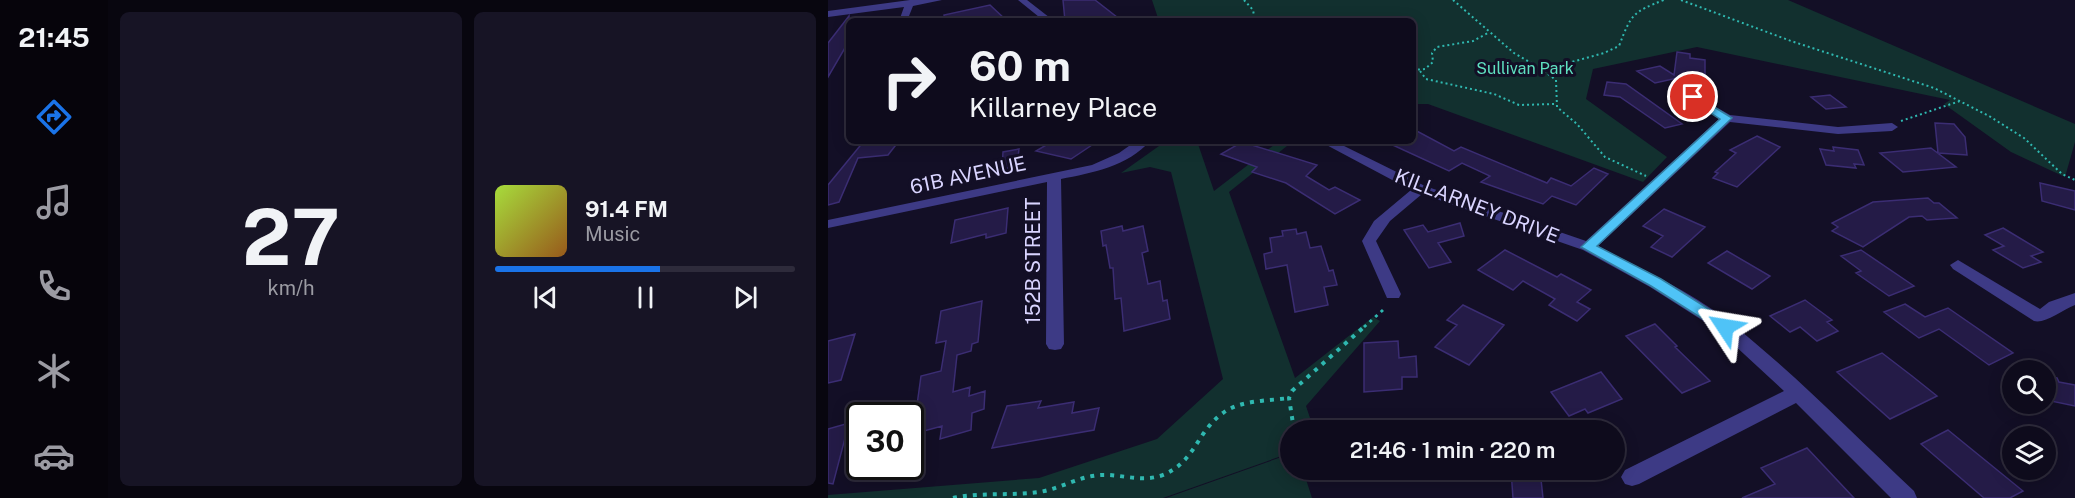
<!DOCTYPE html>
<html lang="en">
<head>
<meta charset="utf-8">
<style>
	:root { --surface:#0e0b1c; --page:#171425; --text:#f1f3f6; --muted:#9b9ba3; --line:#2e2b3b; --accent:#1a73e8 }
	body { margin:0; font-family:"Public Sans",sans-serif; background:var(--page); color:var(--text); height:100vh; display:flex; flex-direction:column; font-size:22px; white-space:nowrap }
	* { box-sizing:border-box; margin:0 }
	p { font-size:20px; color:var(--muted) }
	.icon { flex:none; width:33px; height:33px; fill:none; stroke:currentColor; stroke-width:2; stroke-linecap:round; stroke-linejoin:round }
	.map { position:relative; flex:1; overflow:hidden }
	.side { display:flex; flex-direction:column; gap:12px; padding:12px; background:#08060f; width:720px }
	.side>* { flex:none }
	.guide { position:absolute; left:18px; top:18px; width:570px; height:126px; border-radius:9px; box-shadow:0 3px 15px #0003,0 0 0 2px var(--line); background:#0e0b1c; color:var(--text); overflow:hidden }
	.buttons { position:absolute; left:1174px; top:360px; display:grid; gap:12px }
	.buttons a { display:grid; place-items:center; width:54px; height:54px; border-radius:50%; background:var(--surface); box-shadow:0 3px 15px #0003,0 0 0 2px var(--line); font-size:30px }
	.speed { position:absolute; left:18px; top:402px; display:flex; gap:12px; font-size:30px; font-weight:700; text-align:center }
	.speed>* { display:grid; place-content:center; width:78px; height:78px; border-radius:50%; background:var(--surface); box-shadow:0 3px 15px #0003,0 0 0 2px var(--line); line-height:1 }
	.speed .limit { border:3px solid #111; border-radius:9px; background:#fff; color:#111 }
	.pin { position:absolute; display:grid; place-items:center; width:51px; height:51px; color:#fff; margin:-26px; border:3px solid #fff; border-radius:50%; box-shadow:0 2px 6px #0007 }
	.me { position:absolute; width:66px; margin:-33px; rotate:303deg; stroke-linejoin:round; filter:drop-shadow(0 0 4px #0008) }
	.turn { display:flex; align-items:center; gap:21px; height:126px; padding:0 24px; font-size:27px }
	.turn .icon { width:78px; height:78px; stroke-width:2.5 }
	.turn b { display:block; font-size:42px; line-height:51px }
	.side .widget { flex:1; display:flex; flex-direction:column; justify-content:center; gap:9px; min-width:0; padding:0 21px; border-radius:9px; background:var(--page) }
	.side .dial { align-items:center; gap:0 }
	.dial b { font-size:78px; line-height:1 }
	.song { display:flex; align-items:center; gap:18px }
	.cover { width:72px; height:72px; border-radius:9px; background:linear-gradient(135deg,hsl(80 70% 55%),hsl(30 70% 35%)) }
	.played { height:6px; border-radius:3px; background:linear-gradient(90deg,var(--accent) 55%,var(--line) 55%) }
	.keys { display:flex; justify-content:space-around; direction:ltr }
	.side .tiles { flex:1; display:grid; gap:12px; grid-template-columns:repeat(2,1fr) }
	.trip { position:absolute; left:452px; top:420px; width:345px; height:60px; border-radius:30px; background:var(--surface); box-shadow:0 3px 15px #0003,0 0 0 2px var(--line); font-weight:600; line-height:60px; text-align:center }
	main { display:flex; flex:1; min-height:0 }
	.tabs { display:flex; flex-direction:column; width:108px; justify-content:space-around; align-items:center; background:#06040b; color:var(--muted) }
	.tabs .icon { width:42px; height:42px }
	.tabs .selected { color:var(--accent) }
	.tabs b { font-size:27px; color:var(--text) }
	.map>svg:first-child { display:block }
</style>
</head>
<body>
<main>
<nav class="tabs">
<b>21:45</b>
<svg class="icon selected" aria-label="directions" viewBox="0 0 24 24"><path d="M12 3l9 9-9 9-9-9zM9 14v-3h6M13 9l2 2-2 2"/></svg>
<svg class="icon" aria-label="music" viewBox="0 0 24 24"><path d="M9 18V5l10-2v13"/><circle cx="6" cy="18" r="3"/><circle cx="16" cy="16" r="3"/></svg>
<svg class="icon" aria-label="phone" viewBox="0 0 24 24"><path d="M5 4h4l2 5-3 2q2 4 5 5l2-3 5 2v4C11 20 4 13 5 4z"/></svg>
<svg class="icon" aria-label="climate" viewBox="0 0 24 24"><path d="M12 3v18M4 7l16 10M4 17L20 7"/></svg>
<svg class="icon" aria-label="car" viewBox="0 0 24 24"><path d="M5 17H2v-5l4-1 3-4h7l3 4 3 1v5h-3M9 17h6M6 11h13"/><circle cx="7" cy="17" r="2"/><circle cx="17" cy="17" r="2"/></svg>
</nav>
<section class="side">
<div class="tiles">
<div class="widget dial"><b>27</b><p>km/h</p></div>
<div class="widget">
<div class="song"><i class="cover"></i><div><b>91.4 FM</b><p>Music</p></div></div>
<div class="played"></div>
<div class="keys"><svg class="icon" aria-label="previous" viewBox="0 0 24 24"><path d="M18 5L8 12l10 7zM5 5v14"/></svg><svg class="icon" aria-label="pause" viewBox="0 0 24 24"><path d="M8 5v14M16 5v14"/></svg><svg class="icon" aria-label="next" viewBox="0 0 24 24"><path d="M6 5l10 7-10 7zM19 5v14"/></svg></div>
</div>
</div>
</section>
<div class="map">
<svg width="1247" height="498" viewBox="0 0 1247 498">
	<rect width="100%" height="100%" fill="#130f26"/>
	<!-- green -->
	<path fill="#12302f" d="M324,0H960L1247,124V142L1237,177L1183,152L1116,104L1122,100L869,47L765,69L758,99L839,157L815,182L600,104H585V21H331Z
		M338,141H369L386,191L451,141L464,142L401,192L467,378L545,317L552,321L478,406L486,430H462V453L335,498H0V495L211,478L329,439L395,379L343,172L322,167L293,173Z
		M462,454V470H475L484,498H338Z"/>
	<!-- building -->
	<path fill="#241b47" stroke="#3b2d73" stroke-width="1.5" d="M235,0H267L294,21H237Z
		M162,5L179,21H117L116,15Z
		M21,16V41L0,77V43Z
		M849,52L862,54V58L877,60V77L863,75L827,83L809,71L832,66L846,75Z
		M779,82L798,84L854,124L837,128L792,97L776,95Z
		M1002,95L1018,107L998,109L983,97Z
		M1107,123L1126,124L1137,137L1139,155L1110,153Z
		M585,129L626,151L633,147L719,183L723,178L743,186L766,168L780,174L748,205L724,196L715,204L653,182L662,176L634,163L621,171L556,141H585Z
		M929,136L952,147L909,187L885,178L890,173L887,172L908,153L902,150Z
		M36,141H71L60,155L30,158L11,202L0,205V185Z
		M225,141L241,143L270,141L243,159L208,151Z
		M414,142L489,165L478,176L501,190L507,187L532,200L507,214L458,183L424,172L429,167L393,154Z
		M1005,147L1030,150L1036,165L1026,164L1028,168L998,165L992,149L1006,151Z
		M1103,148L1128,167L1075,172L1052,153Z
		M191,149L189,166L174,169L175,152Z
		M1212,183L1247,191V210L1214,201Z
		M1100,198L1106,203H1111L1129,218L1099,220L1094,216L1081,217L1035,247L1004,231L1010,227L1004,223L1045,202Z
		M180,208L178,233L158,238V234L123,243L127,220Z
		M836,209L877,227L844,257L823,247L835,236L815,226Z
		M632,223L636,236L610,243L623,262L601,268L576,230L595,225L600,232Z
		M294,226L295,231L315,226L320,251L314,253L320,284L332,281L335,301L339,300L342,319L296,331L293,298L287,299L285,268H282L278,245L275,246L273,231Z
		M1175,228L1215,252L1203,256L1213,262L1195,268L1165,250L1176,246L1157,235Z
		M468,229L469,234L478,232L482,248L493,246L501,271L505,270L509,285L496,287L500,305L467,312L459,265L438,269L436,254L444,252L442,238L455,236L454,231Z
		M677,250L729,277L733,274L763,290L749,302L762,309L749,321L721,305L727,299L695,281L685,290L650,270Z
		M1033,250L1086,286L1061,296L1028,273L1033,271L1013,256Z
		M899,251L942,276L924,289L880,263Z
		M977,300L1004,320L999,322L1010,331L989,341L972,327L962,332L942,316Z
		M154,301L150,342L144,344L143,351L129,355L125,392L142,387L141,396L157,391L156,409L144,413L143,430L112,439L114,426L85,434L93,376L113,371L118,341L108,343L113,311Z
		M1077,304L1097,317L1120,308L1185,353L1161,365L1111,329L1091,338L1056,312Z
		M635,305L676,325L641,365L607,347L629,325L619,320Z
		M827,324L849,346L847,347L882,381L854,393L798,336Z
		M27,334L13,380L0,383V341Z
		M570,341L571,358L588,356L589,377H574V389L536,392V343Z
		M1054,353L1084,376L1109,396L1062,419L1009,372Z
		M773,372L794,399L760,413L757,409L741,416L723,392Z
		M1218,376L1229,378L1231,382L1247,385V406L1218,400Z
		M213,401L210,408L246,402L244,413L271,408L266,430L164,448L179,406Z
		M21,423L5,484L0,483V429Z
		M1120,430L1195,491L1182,498H1156L1093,444Z
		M979,448L1026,498H914L947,484L933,468Z
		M683,470H712L715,498H685Z"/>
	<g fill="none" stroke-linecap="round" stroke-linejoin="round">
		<!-- path-far2 -->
		<path stroke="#2fb8b0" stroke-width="2" stroke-dasharray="2 3" stroke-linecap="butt" d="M416,0L425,10L427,21
			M625,0L686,53L715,70L776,53L791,46C803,15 804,12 836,0
			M853,0L963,41L1106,88L1161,116L1196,138L1234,174L1247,180
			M585,70L597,69L605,62L604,53L609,47L645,41L660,33
			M592,71L598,79L666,94L691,105L727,104
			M716,71L728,80L729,107L749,124L777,157L818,176
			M1073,121L1132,101"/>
		<!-- path-far1 -->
		<path stroke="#2fb8b0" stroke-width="3" stroke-dasharray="3 4.5" stroke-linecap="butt" d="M536,327L555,310"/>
		<!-- path -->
		<path stroke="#2fb8b0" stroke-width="4" stroke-dasharray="4 6" stroke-linecap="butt" d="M466,430L461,398L464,391L537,326
			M125,498C154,492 183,496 211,492C232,489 251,476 273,475C292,474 312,482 332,476C367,464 368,432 395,413C412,400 440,401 461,398"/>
		<!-- minor -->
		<path fill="#3d3a85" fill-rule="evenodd" d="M82,0H114L85,6L79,21H71L76,7L0,17V11Z
			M190,0H199L226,21H216Z
			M865,94L902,115L1010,127L1064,123L1070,127L1064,131L1010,134L902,122L770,246C813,269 866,293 904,324C968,375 1026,435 1086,491L1089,498H1063L968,403L811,484L804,486L797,484L793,477L797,470L956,391L891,331L822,287L755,250L594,194L562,221L548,241L573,294L571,298H559L534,241L546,221L583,190L491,141H506L597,186L758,241L892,118L861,99L860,97Z
			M308,141H322C300,166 264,173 233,179L236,344L233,349L227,350L221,349L218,344L219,182L0,228V220L264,165L291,153Z
			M1130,260L1212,309L1221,302L1247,293V305C1234,310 1217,324 1206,321L1125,269L1122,265Z"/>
	</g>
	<!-- route -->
	<path fill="#4fc3f7" stroke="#337fa1" stroke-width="1.5" d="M865,94L904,118L769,246L833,279L903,323L905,327L903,331L897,333L823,286L753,247L892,119L861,99L860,97Z"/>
	<g text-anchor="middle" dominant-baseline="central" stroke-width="6" stroke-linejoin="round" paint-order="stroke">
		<!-- far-park labels -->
		<g font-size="16" fill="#5fe0c0" stroke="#130f26">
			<text x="697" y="68">Sullivan Park</text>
		</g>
		<!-- street labels -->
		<g font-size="20" fill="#d9d4ff" stroke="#130f26">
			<text transform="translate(140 175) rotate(-12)">61B AVENUE</text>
			<text transform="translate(649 206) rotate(21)">KILLARNEY DRIVE</text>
			<text transform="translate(205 261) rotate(-90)">152B STREET</text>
		</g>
	</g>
</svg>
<div class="buttons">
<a><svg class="icon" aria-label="search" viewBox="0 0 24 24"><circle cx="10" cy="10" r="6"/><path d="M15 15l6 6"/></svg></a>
<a><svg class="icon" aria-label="layers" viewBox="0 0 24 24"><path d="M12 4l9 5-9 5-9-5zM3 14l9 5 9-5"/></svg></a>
</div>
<div class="speed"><div class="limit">30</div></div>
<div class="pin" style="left:865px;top:97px;background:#d93025"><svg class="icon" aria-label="arrive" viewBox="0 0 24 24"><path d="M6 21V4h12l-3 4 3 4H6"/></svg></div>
<svg class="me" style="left:897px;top:327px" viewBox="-20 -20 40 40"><path d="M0-17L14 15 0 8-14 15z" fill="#4fc3f7" stroke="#fff" stroke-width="4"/></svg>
<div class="trip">21:46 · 1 min · 220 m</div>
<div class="guide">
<div class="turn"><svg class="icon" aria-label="right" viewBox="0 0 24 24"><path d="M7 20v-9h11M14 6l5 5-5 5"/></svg><div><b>60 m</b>Killarney Place</div></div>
</div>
</div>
</main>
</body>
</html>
